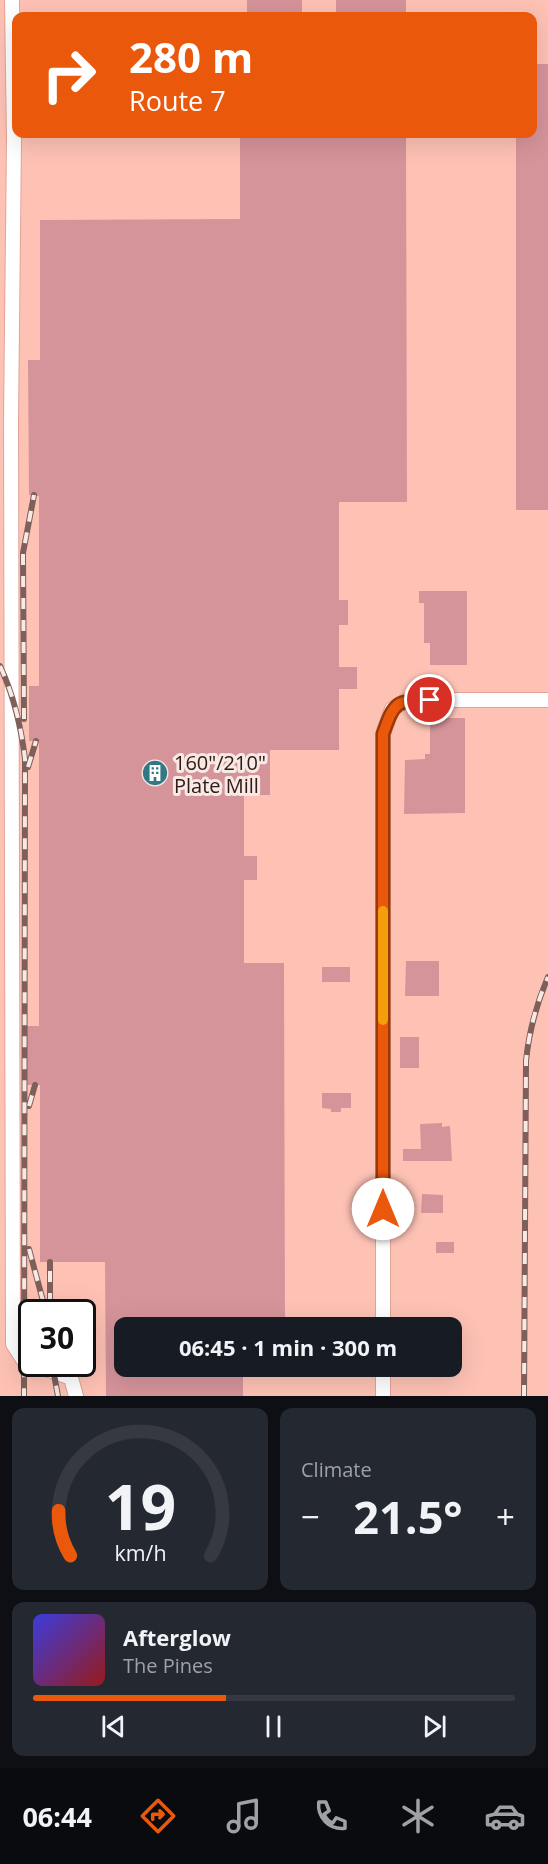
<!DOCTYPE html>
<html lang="en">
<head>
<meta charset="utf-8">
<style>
	:root { --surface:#171b24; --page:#242831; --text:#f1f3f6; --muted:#9ea1a6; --line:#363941; --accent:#ea580c }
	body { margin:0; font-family:"Open Sans",sans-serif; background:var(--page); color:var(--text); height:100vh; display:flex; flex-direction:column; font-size:22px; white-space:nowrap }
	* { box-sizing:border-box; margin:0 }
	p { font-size:20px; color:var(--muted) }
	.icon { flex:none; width:33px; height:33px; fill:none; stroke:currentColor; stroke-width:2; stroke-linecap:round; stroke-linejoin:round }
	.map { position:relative; height:1396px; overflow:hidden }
	.side { display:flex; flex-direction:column; gap:12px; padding:12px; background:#0d0f14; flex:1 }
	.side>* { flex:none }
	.hud { position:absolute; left:12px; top:12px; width:525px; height:126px; border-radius:12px; box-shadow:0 6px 24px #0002; background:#ea580c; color:#fff; overflow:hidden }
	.speed { position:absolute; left:18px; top:1299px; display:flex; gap:12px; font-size:30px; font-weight:700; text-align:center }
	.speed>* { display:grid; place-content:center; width:78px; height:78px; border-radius:50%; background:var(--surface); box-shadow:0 6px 24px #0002; line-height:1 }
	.speed .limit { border:3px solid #111; border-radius:9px; background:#fff; color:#111 }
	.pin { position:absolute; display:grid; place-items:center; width:51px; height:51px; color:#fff; margin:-26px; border:3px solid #fff; border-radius:50%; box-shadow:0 2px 6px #0007 }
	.me { position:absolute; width:66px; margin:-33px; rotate:0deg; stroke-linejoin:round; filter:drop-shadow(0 0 4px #0008) }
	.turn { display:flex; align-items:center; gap:21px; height:126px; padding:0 18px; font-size:27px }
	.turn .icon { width:78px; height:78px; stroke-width:2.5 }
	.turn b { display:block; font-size:42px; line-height:51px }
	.big { font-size:45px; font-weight:700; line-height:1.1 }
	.side .card { flex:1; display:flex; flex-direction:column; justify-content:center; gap:9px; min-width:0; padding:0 21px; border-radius:12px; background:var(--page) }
	.side .dial { align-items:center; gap:0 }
	.dial svg { height:156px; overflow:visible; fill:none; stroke:var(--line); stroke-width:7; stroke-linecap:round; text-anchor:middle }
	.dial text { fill:var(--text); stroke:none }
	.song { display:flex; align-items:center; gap:18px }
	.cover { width:72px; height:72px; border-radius:9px; background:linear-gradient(135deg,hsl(240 70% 55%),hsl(0 70% 35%)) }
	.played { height:6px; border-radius:3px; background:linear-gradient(90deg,var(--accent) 40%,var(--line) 40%) }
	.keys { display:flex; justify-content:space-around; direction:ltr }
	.heat { display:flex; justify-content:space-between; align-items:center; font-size:33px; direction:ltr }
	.side .tiles { flex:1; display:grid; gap:12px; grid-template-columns:1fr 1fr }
	.card:last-child { grid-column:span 2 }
	.trip { position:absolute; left:114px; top:1317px; width:348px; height:60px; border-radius:12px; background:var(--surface); box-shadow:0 6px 24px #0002; font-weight:700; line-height:60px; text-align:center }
	.tabs { display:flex; height:96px; justify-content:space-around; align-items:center; background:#090b0e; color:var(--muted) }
	.tabs .icon { width:42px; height:42px }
	.tabs .current { color:var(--accent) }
	.tabs b { font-size:27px; color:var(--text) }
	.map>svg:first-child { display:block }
</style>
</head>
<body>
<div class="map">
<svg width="548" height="1396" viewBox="0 0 548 1396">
	<rect width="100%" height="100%" fill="#fdd4cc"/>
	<!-- built -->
	<path fill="#fec2b5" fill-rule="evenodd" d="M0,0H548V1396H0ZM16,16H532V134H16ZM32,1312H82V1364H32ZM124,1328H452V1366H124Z"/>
	<!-- building -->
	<path fill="#d5949a" d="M247,0H302V16H247Z
		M336,0H406V16H336Z
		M532,64H548V510H516V134H532Z
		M240,134H406L407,502H339V600H348V625H339V667H357V689H339V750H270V795H244V856H257V880H244V963H284L285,1328H124V1366H243V1396H106L105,1262H40V1085H27V1026H39V741H29V686H39V496L29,495L28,360H40V220L240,219Z
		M419,591H467V665H430V643H424V603H419Z
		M430,718H465V813L404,814L405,760L425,759V754H430Z
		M406,961H439V996H405Z
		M322,967H350V982H322Z
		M400,1037H419V1068H400Z
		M322,1093H351V1108H341V1112H331V1109L322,1108Z
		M442,1123V1127L450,1126L452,1161H403V1149H421L420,1124Z
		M422,1194L443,1195V1213H421Z
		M436,1242H454V1253H436Z"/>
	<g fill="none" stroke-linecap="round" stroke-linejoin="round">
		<!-- street casing -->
		<g stroke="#e3a395" stroke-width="16">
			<path id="street" d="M12,0L14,139L11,420L13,1344L24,1361L71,1378L76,1396
				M383,1328V734L392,709L407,700H548
				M383,1366V1396"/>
		</g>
		<!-- street -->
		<use href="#street" stroke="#fff" stroke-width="14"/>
		<!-- rail casing -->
		<g stroke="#7e5f59" stroke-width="6">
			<path id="rail" d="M0,666C14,696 21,726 25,759L24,1396
				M24,719L23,553L34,495
				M28,767L36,741
				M29,1106L35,1085
				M29,1249L46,1312
				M50,1304V1262
				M52,1364L58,1396
				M524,1396L526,1061C529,1031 536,1005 548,977"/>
		</g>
		<!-- rail -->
		<use href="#rail" stroke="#f7e9e6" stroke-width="4" stroke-dasharray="11" stroke-linecap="butt"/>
	</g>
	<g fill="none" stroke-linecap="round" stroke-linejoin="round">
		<!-- route casing -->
		<g stroke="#983908" stroke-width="15">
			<path id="route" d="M383,1209V734C394,702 396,700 430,700"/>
		</g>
		<!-- route -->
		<use href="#route" stroke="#ea580c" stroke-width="10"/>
		<!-- slow -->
		<path stroke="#f59e0b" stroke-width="10" d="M383,911V1020"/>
	</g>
	<!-- icons -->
	<defs>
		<g id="building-disc" transform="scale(1.35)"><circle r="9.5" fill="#327885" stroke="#f7e9e6"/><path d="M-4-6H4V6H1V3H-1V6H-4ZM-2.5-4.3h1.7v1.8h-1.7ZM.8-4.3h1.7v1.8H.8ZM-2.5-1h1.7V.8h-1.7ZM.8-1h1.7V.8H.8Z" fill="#fff"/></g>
	</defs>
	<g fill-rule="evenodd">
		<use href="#building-disc" x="155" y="773"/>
	</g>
	<g text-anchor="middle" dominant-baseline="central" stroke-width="6" stroke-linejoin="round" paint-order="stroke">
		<!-- poi labels -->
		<g font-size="20" fill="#311914" stroke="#f7e9e6" text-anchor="start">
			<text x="174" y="762">160"/210"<tspan x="174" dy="23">Plate Mill</tspan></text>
		</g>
	</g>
</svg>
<div class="speed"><div class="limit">30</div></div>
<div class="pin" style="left:430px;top:700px;background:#d93025"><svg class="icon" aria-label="arrive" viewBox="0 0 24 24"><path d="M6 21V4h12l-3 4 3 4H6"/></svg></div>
<svg class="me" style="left:383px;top:1209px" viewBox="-20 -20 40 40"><circle r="19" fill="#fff"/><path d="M0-13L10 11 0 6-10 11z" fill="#ea580c"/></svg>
<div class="trip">06:45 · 1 min · 300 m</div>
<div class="hud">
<div class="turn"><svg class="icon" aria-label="right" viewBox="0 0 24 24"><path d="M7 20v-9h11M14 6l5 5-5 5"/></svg><div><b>280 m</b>Route 7</div></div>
</div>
</div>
<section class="side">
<div class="tiles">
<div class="card dial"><svg viewBox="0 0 100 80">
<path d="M14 69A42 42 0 1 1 86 69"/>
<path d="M14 69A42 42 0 0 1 8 46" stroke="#ea580c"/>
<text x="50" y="56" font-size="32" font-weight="700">19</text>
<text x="50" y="72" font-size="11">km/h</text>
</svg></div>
<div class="card"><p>Climate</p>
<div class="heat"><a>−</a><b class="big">21.5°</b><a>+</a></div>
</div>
<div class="card">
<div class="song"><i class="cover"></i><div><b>Afterglow</b><p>The Pines</p></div></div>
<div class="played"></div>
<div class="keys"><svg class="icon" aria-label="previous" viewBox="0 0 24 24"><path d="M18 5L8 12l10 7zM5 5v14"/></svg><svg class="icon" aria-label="pause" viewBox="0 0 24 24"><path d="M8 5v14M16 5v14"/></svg><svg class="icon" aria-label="next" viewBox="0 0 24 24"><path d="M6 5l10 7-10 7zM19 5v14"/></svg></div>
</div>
</div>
</section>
<nav class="tabs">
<b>06:44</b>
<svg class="icon current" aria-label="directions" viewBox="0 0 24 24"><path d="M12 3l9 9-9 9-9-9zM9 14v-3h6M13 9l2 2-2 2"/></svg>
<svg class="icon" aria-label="music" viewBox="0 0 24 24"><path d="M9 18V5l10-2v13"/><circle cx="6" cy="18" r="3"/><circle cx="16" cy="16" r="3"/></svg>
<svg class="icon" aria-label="phone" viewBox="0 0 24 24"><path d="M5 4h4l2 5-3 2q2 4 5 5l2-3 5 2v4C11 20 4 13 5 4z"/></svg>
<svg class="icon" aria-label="climate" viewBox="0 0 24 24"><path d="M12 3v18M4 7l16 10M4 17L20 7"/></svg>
<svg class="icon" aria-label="car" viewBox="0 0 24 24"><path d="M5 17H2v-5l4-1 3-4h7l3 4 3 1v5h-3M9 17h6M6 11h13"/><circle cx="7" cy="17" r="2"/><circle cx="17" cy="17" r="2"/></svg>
</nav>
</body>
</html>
